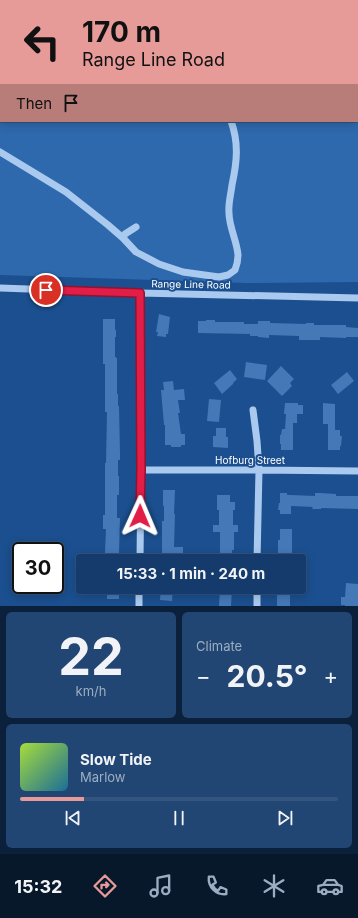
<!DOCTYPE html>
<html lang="en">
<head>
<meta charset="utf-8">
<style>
	:root { --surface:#143b6b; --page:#214673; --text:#f1f3f6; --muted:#9dadc1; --line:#33557e; --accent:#e69b98 }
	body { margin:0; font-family:Inter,sans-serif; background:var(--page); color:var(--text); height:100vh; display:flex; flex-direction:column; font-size:15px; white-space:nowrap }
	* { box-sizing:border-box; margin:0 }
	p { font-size:13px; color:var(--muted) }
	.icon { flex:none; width:22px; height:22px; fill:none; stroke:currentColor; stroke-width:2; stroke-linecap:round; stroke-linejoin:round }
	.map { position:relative; height:606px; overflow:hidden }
	.sheet { display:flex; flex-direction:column; gap:6px; padding:6px; background:#0b203b; flex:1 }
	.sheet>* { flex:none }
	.guide { position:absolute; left:0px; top:0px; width:358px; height:122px; box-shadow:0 2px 10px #0003,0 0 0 1px var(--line); background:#e69b98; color:#111; overflow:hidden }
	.speed { position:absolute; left:12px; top:542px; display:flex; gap:8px; font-size:20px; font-weight:700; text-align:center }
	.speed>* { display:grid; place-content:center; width:52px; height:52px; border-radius:50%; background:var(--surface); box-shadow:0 2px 10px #0003,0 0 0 1px var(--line); line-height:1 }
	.speed .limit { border:2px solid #111; border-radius:6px; background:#fff; color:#111 }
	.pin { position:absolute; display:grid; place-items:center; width:34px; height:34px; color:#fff; margin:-17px; border:2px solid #fff; border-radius:50%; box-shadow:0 1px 4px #0007 }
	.me { position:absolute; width:44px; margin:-22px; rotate:1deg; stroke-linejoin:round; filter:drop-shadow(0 0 3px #0008) }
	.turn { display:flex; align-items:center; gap:14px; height:84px; padding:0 16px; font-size:18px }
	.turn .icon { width:52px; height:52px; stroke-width:2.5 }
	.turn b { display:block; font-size:28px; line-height:34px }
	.then { display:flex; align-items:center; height:38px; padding:0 16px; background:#0003; gap:8px; font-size:15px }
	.big { font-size:30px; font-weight:700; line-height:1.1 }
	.sheet .tile { flex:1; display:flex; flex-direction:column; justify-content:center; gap:6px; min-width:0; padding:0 14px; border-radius:6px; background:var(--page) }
	.sheet .dial { align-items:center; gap:0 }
	.dial b { font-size:52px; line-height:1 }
	.song { display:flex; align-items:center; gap:12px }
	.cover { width:48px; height:48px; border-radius:6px; background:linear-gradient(135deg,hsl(80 70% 55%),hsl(200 70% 35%)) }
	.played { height:4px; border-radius:2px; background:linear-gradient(90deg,var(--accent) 20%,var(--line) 20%) }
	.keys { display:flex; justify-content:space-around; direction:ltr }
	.heat { display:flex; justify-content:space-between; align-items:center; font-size:22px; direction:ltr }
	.sheet .tiles { flex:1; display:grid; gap:6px; grid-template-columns:1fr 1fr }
	.tile:last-child { grid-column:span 2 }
	.trip { position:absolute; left:76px; top:554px; width:230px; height:40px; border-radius:4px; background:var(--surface); box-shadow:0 2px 10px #0003,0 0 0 1px var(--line); font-weight:700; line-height:40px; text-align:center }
	.tab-bar { display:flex; height:64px; justify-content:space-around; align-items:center; background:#08182b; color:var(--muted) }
	.tab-bar .icon { width:28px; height:28px }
	.tab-bar .current { color:var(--accent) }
	.tab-bar b { font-size:18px; color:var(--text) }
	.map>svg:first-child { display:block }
</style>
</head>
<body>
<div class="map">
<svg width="358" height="606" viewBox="0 0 358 606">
	<rect width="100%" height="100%" fill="#1b4f8f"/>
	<!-- green -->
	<path fill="#2e69ad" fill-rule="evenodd" d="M0,0H358V282L247,283L0,275ZM1,1H357V121H1Z"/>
	<!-- building -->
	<path fill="#4478b7" d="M159,314L170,317L168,334H166V337L157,336L158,332H156Z
		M103,319H115V330H116V337H115V357H116V358H117V394H118V406H119L120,453V460H118V476H119V495H117V518H120L119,553H105L106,529H103V515H105V463H106L107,412H105V364H103Z
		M206,320H215V322H244V324H258V321H270V323L306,324V323H314V325H346V327L358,328V337H346V338L320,337V340H299V336L269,335V338L258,337V336H250V334L198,333V321H206Z
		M246,362L267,365L265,380L244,377Z
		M281,366L294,379L290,383L292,386L282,396L267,381Z
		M230,370L237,379L233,383V384L222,394L214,383Z
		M347,372L354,381L338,394L331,385Z
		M173,381L174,390L184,389L185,400H178L180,413H178L181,434H185V445H181V447H171V445H165V425H164L161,390H164L163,382Z
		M209,399L221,400L219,422L207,421Z
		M285,403H298V405H303V414H297V423H293V450H281V444H280V435H281L282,429H285L286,414H284Z
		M323,403L335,404V430H340V436H342L341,446H340V450H328V424H323Z
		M216,428H226V437H228V448L213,447V436H216Z
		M163,490H175L174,514H175L174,547H183V557H162V521H164V506H163Z
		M280,493H287V495H291L315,496V493H320L336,494V496H358V509L321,508V509H312L313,507L291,506V514H280V510H278L279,503H280Z
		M217,495H230V502H235V510H233V525H238V532H234V550H232V559H220V532H213V525H219V510H217Z
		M280,529H292V561H279V560H278V540H280Z
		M346,583L358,584V606H345V605H341V597H345Z
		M107,587H118V591H119V599H107Z
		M161,587H173L172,601L160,600Z
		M277,587H290V606H277Z
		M220,588H232L231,606H219Z"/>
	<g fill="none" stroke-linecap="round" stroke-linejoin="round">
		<!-- minor -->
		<path stroke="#a9c9ee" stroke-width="7" d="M201,1V0
			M0,152L66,192L108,225L123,238L125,234L136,227
			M123,238L136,252L159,264L183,272L219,277L228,275L235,270C237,265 238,261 238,255C237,241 229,227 229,213C228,204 231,194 232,185C237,162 239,143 231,121
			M0,288L140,293L358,298
			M140,293L141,470L140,561
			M253,410L257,441L259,470L257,561
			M141,470H259L358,471
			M139,606V587
			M257,606V587"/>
	</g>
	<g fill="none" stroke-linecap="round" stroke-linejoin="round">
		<!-- route casing -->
		<g stroke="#92132f" stroke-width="10">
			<path id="route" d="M46,290L140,293L141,470L140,516"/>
		</g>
		<!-- route -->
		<use href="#route" stroke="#e11d48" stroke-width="7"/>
	</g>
	<g text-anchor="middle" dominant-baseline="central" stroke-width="4" stroke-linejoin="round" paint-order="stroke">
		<!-- street labels -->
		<g font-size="10" fill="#fff" stroke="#1b4f8f">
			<text transform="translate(191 284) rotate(1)">Range Line Road</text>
			<text x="250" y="460">Hofburg Street</text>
		</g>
	</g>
</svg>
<div class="speed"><div class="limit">30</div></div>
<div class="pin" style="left:46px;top:290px;background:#d93025"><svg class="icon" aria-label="arrive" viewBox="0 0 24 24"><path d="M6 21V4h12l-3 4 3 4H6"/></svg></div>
<svg class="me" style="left:140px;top:516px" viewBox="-20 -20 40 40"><path d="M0-17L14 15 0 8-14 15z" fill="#e11d48" stroke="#fff" stroke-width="4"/></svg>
<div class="trip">15:33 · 1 min · 240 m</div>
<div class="guide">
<div class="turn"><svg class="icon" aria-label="left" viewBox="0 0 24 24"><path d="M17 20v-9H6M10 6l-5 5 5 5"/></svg><div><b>170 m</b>Range Line Road</div></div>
<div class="then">Then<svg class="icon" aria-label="arrive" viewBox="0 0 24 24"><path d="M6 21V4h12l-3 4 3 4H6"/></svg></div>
</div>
</div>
<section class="sheet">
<div class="tiles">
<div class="tile dial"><b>22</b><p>km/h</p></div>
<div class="tile"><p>Climate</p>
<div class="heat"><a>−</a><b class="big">20.5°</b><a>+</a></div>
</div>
<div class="tile">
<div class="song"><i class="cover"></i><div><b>Slow Tide</b><p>Marlow</p></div></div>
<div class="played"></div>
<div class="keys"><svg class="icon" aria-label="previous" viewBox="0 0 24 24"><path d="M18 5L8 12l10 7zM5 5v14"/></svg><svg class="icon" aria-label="pause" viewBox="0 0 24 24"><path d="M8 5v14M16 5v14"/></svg><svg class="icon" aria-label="next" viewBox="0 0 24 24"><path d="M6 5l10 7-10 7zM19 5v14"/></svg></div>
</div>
</div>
</section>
<nav class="tab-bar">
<b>15:32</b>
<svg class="icon current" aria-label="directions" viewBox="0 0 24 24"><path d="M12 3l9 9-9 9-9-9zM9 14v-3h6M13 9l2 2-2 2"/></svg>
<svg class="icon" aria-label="music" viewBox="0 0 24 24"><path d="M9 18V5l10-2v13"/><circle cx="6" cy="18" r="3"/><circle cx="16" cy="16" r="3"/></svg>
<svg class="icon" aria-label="phone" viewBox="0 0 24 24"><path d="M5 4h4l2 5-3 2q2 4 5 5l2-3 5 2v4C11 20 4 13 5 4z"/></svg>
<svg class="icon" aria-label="climate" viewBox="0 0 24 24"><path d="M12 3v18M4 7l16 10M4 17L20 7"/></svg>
<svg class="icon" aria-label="car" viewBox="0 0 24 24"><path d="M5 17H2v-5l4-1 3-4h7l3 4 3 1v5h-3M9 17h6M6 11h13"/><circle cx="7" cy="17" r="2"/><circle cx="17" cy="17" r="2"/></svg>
</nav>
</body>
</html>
